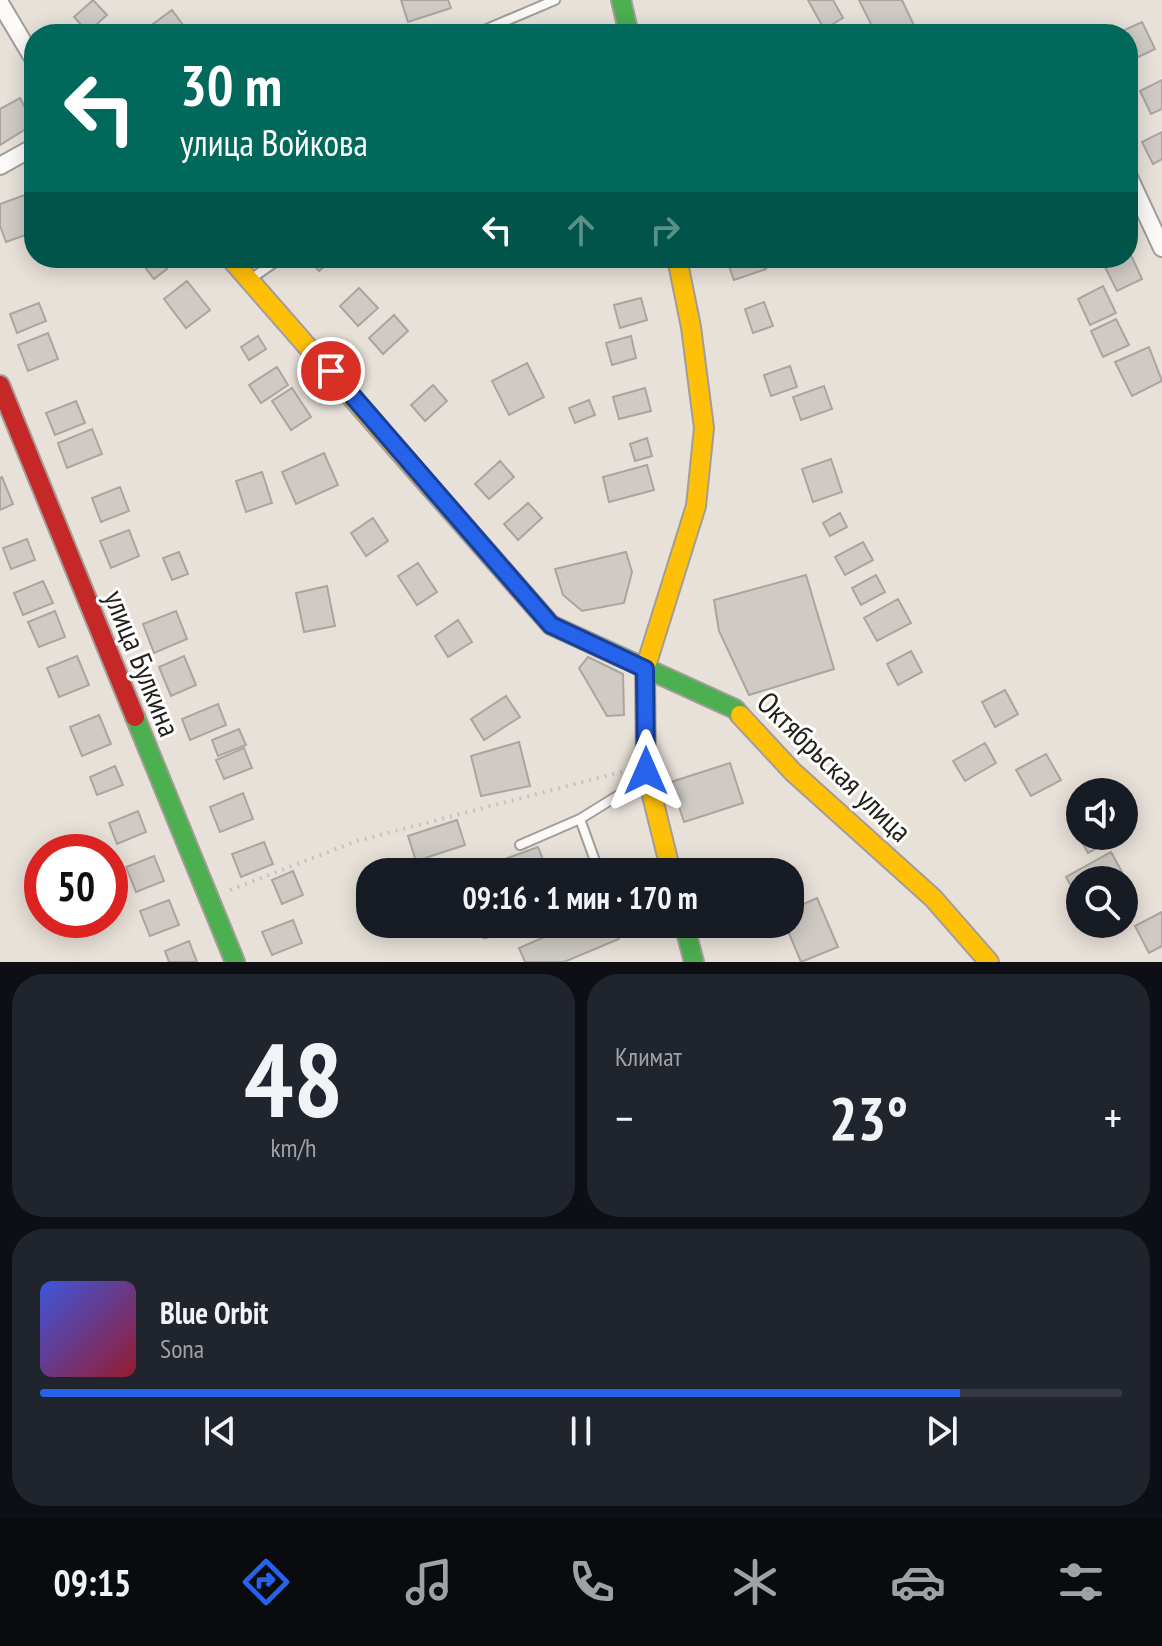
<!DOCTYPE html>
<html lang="ru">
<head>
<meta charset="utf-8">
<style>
	:root { --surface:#171b24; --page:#20242c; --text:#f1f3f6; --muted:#9ea1a6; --line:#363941; --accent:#2563eb }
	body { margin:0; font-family:"PT Sans Narrow",sans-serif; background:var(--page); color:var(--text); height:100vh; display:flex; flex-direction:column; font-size:30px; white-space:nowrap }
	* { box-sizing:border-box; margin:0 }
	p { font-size:26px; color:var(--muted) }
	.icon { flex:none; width:44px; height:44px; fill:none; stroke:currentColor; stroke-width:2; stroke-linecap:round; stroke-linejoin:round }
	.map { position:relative; height:962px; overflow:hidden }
	.drawer { display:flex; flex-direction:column; gap:12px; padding:12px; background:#0d0f14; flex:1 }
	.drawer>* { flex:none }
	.banner { position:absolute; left:24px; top:24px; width:1114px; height:244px; border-radius:32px; box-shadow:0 4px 20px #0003; background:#00695c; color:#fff; overflow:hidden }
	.buttons { position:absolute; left:1066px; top:778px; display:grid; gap:16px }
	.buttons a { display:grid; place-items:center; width:72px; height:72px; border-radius:50%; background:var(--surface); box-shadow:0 4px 20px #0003; font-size:40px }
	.speed { position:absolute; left:24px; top:834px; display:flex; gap:16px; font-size:40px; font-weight:700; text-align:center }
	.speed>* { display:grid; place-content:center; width:104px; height:104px; border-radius:50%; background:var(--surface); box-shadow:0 4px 20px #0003; line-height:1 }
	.speed .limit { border:12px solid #d22; background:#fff; color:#111 }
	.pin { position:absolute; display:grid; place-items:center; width:68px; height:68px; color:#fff; margin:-34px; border:4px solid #fff; border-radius:50%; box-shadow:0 2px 8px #0007 }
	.me { position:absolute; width:88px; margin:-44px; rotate:0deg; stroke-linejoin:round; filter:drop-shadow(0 0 6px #0008) }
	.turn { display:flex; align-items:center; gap:28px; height:168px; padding:0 24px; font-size:36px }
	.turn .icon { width:104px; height:104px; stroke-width:2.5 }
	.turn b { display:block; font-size:56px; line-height:68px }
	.lanes { display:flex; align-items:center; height:76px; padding:0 24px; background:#0003; justify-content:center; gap:40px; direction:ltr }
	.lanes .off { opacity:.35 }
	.big { font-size:60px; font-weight:600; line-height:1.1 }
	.drawer .tile { flex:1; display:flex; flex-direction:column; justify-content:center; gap:12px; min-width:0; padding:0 28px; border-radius:32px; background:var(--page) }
	.drawer .dial { align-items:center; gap:0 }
	.dial b { font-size:104px; line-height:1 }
	.song { display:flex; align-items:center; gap:24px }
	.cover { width:96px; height:96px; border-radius:12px; background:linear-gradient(135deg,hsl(230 70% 55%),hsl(350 70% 35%)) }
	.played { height:8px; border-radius:4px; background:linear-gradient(90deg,var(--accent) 85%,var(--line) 85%) }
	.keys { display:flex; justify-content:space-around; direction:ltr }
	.heat { display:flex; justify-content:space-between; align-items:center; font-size:44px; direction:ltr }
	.drawer .tiles { flex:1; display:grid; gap:12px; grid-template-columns:1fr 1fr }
	.tile:last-child { grid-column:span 2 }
	.trip { position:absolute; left:356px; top:858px; width:448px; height:80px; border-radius:32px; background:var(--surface); box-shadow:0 4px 20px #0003; font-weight:600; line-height:80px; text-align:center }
	.dock { display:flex; height:128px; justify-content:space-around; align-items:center; background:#090b0e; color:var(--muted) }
	.dock .icon { width:56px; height:56px }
	.dock .current { color:var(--accent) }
	.dock b { font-size:36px; color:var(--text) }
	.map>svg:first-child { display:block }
</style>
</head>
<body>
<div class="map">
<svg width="1162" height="962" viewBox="0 0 1162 962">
	<rect width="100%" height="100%" fill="#e8e1d9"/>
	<!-- building -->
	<path fill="#cfcac4" stroke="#aaa59f" stroke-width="2" d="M93,0L107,15L88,32L74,17Z
		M401,0H448L451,8L408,22Z
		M808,0H833L843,18L824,29Z
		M859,0H902L918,34H876Z
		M172,10L183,25L171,34H154L149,27Z
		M1142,22L1155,49L1128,62V34H1116Z
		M1162,80V109L1151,114L1140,91Z
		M20,98L34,124L0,145V109Z
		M1162,132V159L1153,164L1142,142Z
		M33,192L34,232L6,242L0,226V204Z
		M1130,253L1142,279L1117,291L1104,265L1128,258Z
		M138,258H158L167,269L154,279Z
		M307,258H334L319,271Z
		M726,258H763L766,269L734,280Z
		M187,281L210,310L186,328L164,299Z
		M1103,286L1116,313L1090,325L1078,299Z
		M359,288L378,308L358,326L340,306Z
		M641,298L647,320L620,328L614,305Z
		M764,302L773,326L753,333L745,309Z
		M39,303L46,321L17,333L10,314Z
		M394,315L408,331L383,354L369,338Z
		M1116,319L1129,345L1103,357L1091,331Z
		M48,333L58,359L28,371L18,345Z
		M258,336L266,349L249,360L241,347Z
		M631,336L636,358L612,365L606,343Z
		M1149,347L1162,381L1132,396L1115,362Z
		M527,363L544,397L509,415L492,381Z
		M790,366L797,387L771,396L764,375Z
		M277,367L288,385L261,403L249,385Z
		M433,385L447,401L425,421L411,405Z
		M824,386L832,409L801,420L793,397Z
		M292,388L311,417L291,430L272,401Z
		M645,388L651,411L619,419L613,397Z
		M589,400L595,415L575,423L569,408Z
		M76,401L85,423L55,435L46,413Z
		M92,429L102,454L67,468L58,443Z
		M647,438L652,456L635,461L630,444Z
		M324,453L338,485L296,504L282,472Z
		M831,459L842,492L813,502L802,469Z
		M500,461L514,477L489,499L475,484Z
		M647,465L654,490L609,502L603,477Z
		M262,472L272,503L246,512L236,481Z
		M2,477L13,504L0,510V478Z
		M120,487L129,511L101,522L92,498Z
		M528,503L542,518L518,540L504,524Z
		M840,513L847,527L830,536L823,523Z
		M373,518L388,541L366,556L351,533Z
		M129,530L139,556L111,568L100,541Z
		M27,539L35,560L11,569L3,548Z
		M863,542L873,560L845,575L835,557Z
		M179,552L188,574L172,580L163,558Z
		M626,552L632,572L624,603L582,611L563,595L555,569Z
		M418,563L437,592L417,605L398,576Z
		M806,575L834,669L749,695L719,631L714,600Z
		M876,575L885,592L861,605L852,588Z
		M43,581L53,603L23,615L14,593Z
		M327,586L335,626L304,632L296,593Z
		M898,599L911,623L877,641L864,618Z
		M55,611L65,637L39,647L28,622Z
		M176,611L187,639L154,653L143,624Z
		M458,620L472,642L448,657L435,636Z
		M911,651L922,672L898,685L887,664Z
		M77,656L89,685L59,697L47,668Z
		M184,656L196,685L171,696L159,667Z
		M588,657L623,674L624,715L607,716L579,668Z
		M1005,690L1018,714L995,727L982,702Z
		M506,696L520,717L484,740L471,719Z
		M218,704L226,725L190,740L182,719Z
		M99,715L111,744L82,756L70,727Z
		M239,729L246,745L218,756L212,740Z
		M519,742L530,786L481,796L471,756Z
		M985,743L996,763L965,781L953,761Z
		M244,748L252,768L224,779L216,760Z
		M1046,754L1061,780L1031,796L1016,770Z
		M730,763L743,803L684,822L671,782Z
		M115,766L123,785L97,795L90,777Z
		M243,793L253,819L220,832L210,807Z
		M138,811L146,832L117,844L109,823Z
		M457,820L465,845L416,861L408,836Z
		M1078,835L1110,836L1112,840L1088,853Z
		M264,842L273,864L241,877L232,854Z
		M538,847L548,872H469Z
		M1111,852L1122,872L1108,880H1080V895L1077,897L1066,877Z
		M154,856L164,881L136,892L126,867Z
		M293,871L303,895L282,904L272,880Z
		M817,898L838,947L801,962L785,924H790V910Z
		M169,900L179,925L150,936L140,911Z
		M1162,912V946L1149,953L1135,926Z
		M293,920L302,943L272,955L262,932Z
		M574,924H612L619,939L564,962H525L519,948Z
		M189,941L197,962H169L165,951Z"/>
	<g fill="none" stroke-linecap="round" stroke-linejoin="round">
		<!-- lane casing -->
		<g stroke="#a39d98" stroke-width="12">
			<path id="lane" d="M475,34L555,0
				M252,278L281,258
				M580,819L599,872
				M520,845L580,819L643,780
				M485,933L511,924"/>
		</g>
		<!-- street casing -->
		<g stroke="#a39d98" stroke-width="20">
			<path id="street" d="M0,3L34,60
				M0,166L34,147
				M1128,175L1162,248"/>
		</g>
		<!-- fast casing -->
		<g stroke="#a39d98" stroke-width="22">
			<path id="fast" d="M621,0L629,34
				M430,487L551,625L735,709L740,715
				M135,717L235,962
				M684,924L694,962"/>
		</g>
		<!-- slow casing -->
		<g stroke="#a39d98" stroke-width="22">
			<path id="slow" d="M230,258L430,487
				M740,715L793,772L933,898L989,962
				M671,872L646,771L645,669L696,506L704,428L691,327L677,258"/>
		</g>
		<!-- jam casing -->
		<g stroke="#a39d98" stroke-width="22">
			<path id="jam" d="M0,385L135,717"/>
		</g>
		<!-- path -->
		<path stroke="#c5c3c0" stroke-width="4" stroke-dasharray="2 6" stroke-linecap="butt" d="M230,890L357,841L625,771"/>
		<!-- lane -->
		<use href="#lane" stroke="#fcfaf9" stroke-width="8"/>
		<!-- street -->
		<use href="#street" stroke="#fcfaf9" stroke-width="16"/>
		<!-- fast -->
		<use href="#fast" stroke="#4caf50" stroke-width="18"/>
		<!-- slow -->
		<use href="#slow" stroke="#ffc107" stroke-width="18"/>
		<!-- jam -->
		<use href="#jam" stroke="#c62828" stroke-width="18"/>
	</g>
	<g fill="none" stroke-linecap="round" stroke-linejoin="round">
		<!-- route casing -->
		<g stroke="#184099" stroke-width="20">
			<path id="route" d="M331,371L551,625L645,669L646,771"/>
		</g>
		<!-- route -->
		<use href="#route" stroke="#2563eb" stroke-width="14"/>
	</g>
	<g text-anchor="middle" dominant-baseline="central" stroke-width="6" stroke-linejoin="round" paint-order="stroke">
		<!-- street labels -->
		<g font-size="30" fill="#231f19" stroke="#fff">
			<text transform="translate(143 663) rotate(68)">улица Булкина</text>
			<text transform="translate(835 766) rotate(44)">Октябрьская улица</text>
		</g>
	</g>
</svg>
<div class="buttons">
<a><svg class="icon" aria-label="sound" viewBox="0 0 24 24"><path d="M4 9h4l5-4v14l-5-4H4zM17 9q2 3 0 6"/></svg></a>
<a><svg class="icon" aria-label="search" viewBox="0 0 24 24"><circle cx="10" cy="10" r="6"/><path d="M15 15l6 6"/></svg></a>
</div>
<div class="speed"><div class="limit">50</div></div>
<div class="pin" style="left:331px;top:371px;background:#d93025"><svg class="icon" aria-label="arrive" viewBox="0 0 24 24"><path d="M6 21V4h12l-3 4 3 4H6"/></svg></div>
<svg class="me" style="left:646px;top:771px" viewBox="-20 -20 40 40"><path d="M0-17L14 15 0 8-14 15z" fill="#2563eb" stroke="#fff" stroke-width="4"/></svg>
<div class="trip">09:16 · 1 мин · 170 m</div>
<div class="banner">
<div class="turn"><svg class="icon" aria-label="left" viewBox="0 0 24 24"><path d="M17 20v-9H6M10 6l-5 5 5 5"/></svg><div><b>30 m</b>улица Войкова</div></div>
<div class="lanes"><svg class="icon" aria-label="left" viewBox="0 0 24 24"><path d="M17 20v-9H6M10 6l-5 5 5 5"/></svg><svg class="icon off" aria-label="ahead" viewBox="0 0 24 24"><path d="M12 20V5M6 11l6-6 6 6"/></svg><svg class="icon off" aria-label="right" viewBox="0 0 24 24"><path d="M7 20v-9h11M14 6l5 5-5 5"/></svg></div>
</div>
</div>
<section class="drawer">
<div class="tiles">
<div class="tile dial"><b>48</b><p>km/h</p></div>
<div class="tile"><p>Климат</p>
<div class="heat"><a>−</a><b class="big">23°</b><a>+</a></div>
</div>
<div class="tile">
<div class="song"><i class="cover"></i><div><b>Blue Orbit</b><p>Sona</p></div></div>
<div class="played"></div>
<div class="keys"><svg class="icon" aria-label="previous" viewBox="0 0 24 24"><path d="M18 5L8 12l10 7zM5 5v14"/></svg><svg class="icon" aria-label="pause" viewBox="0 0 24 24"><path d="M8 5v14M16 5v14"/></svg><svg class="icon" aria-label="next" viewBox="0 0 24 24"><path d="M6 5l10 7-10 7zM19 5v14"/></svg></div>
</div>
</div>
</section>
<nav class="dock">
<b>09:15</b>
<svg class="icon current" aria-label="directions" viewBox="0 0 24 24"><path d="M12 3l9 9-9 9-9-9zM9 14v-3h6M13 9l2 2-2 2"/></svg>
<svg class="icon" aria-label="music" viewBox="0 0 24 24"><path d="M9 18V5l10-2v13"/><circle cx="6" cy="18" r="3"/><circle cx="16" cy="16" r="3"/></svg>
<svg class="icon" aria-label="phone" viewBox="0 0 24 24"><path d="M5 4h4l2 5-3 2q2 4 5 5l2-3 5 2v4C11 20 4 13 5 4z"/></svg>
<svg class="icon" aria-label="climate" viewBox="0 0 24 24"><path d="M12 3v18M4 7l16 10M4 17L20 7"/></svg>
<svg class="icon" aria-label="car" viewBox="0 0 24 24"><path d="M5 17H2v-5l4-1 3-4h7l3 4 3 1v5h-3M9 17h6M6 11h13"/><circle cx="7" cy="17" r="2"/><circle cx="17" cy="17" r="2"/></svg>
<svg class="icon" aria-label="filters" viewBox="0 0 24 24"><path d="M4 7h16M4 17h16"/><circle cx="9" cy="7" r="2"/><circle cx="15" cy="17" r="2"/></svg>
</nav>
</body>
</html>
